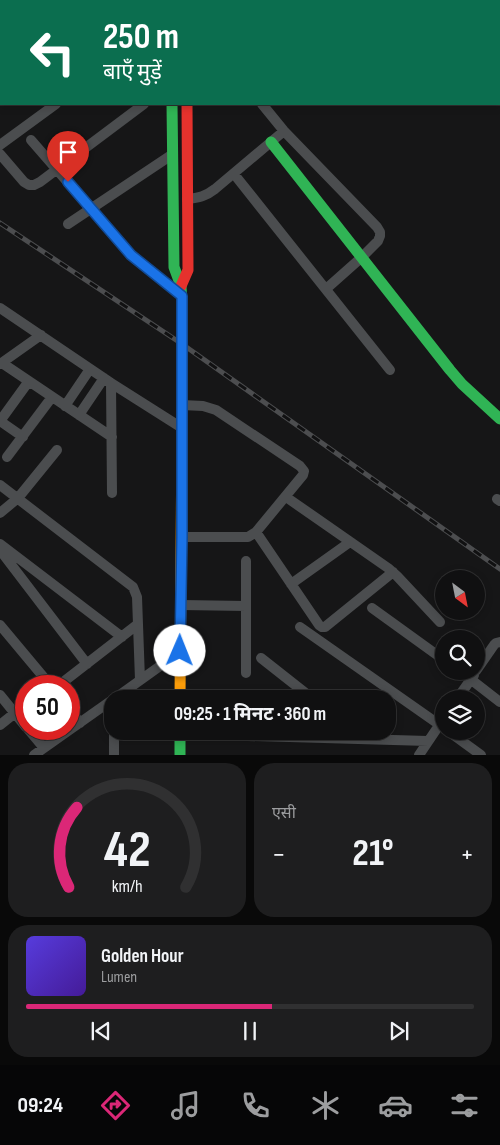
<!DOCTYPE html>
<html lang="hi">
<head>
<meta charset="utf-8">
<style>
	:root { --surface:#101011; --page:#1e1e1f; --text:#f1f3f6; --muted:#9c9d9f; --line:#303031; --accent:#db2777 }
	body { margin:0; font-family:"Sofia Sans Condensed","Noto Sans Devanagari",sans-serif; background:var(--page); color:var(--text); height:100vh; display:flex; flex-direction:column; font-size:19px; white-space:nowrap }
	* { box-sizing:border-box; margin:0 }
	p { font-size:16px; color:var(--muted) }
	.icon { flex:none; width:28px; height:28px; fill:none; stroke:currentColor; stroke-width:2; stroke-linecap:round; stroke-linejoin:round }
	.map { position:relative; height:755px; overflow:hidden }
	.sheet { display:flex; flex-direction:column; gap:8px; padding:8px; background:#090909; flex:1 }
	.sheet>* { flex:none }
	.hud { position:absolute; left:0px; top:0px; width:500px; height:105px; box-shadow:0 2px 8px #0003,0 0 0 1px var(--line); background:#0b6e4f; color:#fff; overflow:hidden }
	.needle { width:32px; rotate:148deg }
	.fabs { position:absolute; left:435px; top:570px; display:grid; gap:10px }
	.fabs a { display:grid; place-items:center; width:50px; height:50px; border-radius:50%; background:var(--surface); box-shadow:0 2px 8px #0003,0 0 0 1px var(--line); font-size:25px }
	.speed { position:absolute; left:15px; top:675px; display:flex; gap:10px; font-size:25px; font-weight:700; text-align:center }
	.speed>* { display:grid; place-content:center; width:65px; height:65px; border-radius:50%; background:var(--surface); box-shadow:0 2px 8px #0003,0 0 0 1px var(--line); line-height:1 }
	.speed .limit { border:8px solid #d22; background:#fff; color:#111 }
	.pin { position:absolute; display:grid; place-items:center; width:42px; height:42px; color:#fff; margin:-51px -21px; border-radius:50% 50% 50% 0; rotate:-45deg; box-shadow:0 0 5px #0007 }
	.pin .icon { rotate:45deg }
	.me { position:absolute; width:55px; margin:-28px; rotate:1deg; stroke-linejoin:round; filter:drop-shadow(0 0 4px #0008) }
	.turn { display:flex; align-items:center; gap:18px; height:105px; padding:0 20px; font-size:22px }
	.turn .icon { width:65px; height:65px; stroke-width:2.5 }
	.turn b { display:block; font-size:35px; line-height:42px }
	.big { font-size:38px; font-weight:700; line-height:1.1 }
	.sheet .card { flex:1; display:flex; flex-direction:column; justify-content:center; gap:8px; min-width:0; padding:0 18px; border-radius:20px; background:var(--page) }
	.sheet .dial { align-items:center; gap:0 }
	.dial svg { height:130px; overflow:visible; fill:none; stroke:var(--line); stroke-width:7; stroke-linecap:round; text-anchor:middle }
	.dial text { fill:var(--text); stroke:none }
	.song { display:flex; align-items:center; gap:15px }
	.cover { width:60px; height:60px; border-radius:8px; background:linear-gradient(135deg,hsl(250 70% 55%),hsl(260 70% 35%)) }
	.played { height:5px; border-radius:2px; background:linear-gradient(90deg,var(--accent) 55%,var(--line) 55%) }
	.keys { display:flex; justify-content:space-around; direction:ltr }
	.heat { display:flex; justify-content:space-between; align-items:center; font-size:28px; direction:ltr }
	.sheet .tiles { flex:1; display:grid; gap:8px; grid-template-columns:1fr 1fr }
	.card:last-child { grid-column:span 2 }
	.trip { position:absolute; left:104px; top:690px; width:292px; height:50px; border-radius:20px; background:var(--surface); box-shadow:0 2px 8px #0003,0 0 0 1px var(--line); font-weight:700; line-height:50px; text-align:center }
	.tab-bar { display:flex; height:80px; justify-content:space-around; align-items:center; background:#060607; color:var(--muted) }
	.tab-bar .icon { width:35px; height:35px }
	.tab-bar .active { color:var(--accent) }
	.tab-bar b { font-size:22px; color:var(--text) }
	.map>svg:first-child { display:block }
</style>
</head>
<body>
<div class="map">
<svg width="500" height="755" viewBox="0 0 500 755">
	<rect width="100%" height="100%" fill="#161617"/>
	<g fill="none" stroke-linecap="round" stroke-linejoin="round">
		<!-- street -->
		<path stroke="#4b4d4f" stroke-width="10" d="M411,0L412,1
			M59,1L60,0
			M104,1L106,0
			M333,1L334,0
			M0,20L1,22
			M0,80L1,79
			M499,93L500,94
			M262,104L284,131L377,227L380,232V236L378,241L362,257L326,289
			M31,140L131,255L181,295
			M0,145L56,104
			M0,154L24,182L29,185H34L40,182L144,104
			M234,174L390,370
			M187,199C199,198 206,196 215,189L284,131
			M68,224L173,154
			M0,308L111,383L182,428
			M2,363L112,437
			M0,364L41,335
			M111,383L112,493
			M65,406L90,369
			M79,415L104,378
			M23,437L0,421L29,381
			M7,457L52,397
			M0,485L133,587L137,597L140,680
			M286,497L388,568L397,576L440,622
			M497,499L500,501
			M0,513L18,498L57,450
			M256,532L319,625L322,627H325L393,572
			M182,537H248L256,532L303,475L304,471L300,466L216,410L203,406L182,405
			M0,544L122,637
			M0,550L87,664
			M291,584L350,542
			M181,605L246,606
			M372,608L444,660
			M0,625L51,686
			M300,627L444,728
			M261,658L313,699
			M460,671L500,702
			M476,671L494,645L496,643L500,642
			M246,673V561
			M58,686L138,624
			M0,695L26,727
			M114,699L181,651
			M457,699L474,675
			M69,708L80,723
			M0,725L15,713
			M28,729L44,748
			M114,731V755
			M448,731L481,755
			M180,734L428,741
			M34,755L112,700
			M419,755L444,718"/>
		<!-- fast -->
		<path stroke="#30b455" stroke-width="11" d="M172,0V1
			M172,104L174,267L181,286L182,306V427
			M271,142L450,370L462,384L500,419
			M180,731V755"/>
		<!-- slow -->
		<path stroke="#ff9f0a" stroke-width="11" d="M187,0V1
			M180,699L182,427"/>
		<!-- jam -->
		<path stroke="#e5322d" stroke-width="11" d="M181,286L188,270L187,104"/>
		<!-- rail casing -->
		<g stroke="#4c4d4f" stroke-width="5">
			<path id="rail" d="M0,223L182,344L500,569"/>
		</g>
		<!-- rail -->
		<use href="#rail" stroke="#111112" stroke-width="3" stroke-dasharray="9" stroke-linecap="butt"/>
	</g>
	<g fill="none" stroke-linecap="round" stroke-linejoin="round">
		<!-- route casing -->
		<g stroke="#114b97" stroke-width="12">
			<path id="route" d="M68,182L131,255L182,296V537L180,651"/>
		</g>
		<!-- route -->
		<use href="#route" stroke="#1a73e8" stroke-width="9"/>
	</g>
</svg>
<div class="fabs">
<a><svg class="needle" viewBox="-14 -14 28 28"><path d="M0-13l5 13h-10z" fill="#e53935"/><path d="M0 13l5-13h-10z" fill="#9c9d9f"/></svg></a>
<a><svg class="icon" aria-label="search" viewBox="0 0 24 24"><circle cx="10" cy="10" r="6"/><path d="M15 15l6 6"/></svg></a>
<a><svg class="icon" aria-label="layers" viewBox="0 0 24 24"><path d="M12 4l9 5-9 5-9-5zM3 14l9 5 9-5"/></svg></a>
</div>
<div class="speed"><div class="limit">50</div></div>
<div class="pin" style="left:68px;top:182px;background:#d93025"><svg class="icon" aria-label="arrive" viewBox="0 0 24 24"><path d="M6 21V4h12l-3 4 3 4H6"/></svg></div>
<svg class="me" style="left:180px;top:651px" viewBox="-20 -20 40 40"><circle r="19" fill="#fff"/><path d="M0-13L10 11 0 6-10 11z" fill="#1a73e8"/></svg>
<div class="trip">09:25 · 1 मिनट · 360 m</div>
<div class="hud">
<div class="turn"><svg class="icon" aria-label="left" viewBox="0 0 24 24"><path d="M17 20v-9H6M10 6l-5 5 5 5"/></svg><div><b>250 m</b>बाएँ मुड़ें</div></div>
</div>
</div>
<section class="sheet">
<div class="tiles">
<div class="card dial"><svg viewBox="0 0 100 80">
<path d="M14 69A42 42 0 1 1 86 69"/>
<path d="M14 69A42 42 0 0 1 19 20" stroke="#db2777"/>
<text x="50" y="56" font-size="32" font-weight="700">42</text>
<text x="50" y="72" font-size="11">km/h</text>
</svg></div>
<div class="card"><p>एसी</p>
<div class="heat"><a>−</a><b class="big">21°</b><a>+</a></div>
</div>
<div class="card">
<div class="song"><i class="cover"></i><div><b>Golden Hour</b><p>Lumen</p></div></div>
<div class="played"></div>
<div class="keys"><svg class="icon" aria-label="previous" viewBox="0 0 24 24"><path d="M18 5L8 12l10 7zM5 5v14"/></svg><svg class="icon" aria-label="pause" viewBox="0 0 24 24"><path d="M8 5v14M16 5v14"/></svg><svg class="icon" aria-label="next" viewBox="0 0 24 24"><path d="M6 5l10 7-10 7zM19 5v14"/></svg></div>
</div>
</div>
</section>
<nav class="tab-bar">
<b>09:24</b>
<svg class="icon active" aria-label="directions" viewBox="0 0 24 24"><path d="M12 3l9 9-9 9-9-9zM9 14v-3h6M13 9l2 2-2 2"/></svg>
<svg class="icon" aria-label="music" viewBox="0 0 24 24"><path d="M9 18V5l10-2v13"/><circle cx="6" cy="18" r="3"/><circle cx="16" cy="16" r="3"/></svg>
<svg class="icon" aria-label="phone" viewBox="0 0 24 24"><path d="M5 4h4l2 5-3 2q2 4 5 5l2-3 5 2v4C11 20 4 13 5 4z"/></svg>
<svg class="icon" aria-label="climate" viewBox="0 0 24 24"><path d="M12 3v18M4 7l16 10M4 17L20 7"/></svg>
<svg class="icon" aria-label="car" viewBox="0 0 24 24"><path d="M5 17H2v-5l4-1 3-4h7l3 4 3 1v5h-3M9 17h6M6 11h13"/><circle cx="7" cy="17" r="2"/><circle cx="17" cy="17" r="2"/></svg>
<svg class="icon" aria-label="filters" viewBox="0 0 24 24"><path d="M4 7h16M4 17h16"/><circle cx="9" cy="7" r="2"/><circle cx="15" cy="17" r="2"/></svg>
</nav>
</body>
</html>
